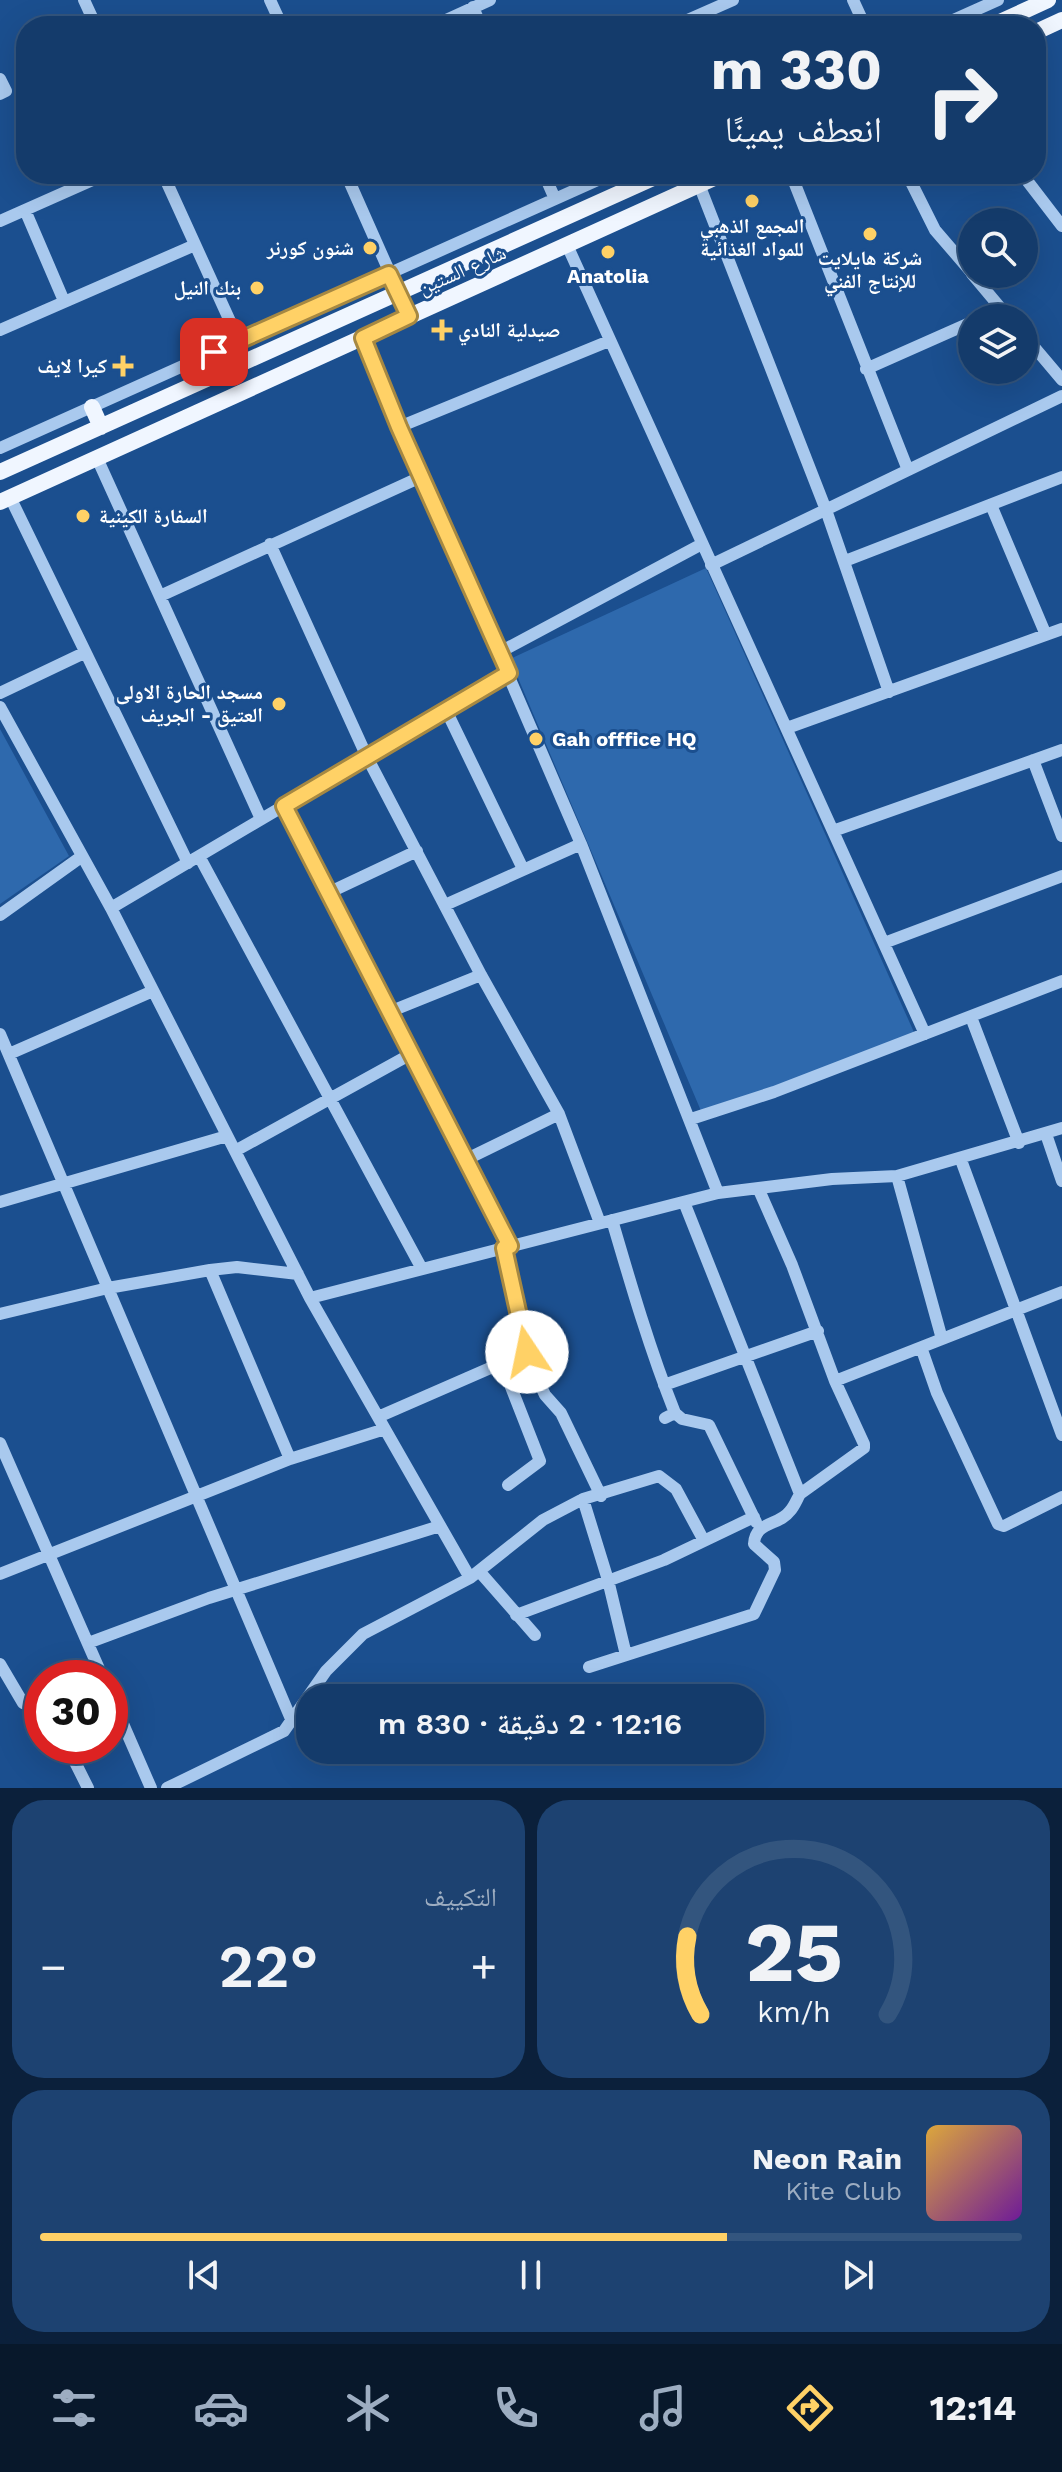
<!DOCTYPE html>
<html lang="ar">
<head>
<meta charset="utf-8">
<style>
	:root { --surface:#143b6b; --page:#1d4271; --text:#f1f3f6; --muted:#9dadc1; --line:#33557e; --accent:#ffd166 }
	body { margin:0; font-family:"Work Sans","Noto Naskh Arabic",sans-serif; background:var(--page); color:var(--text); direction:rtl; height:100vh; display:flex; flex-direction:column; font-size:30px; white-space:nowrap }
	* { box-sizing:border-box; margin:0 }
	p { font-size:26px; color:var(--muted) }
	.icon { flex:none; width:44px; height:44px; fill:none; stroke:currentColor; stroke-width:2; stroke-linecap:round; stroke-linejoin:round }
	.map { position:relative; height:1788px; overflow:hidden; direction:ltr }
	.panel { display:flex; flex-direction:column; gap:12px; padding:12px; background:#0b203b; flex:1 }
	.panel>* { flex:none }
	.guide { position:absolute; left:16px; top:16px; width:1030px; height:168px; border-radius:32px; box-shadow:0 8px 32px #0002,0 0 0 2px var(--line); direction:rtl; background:#143b6b; color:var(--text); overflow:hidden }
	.buttons { position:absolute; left:958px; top:208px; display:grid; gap:16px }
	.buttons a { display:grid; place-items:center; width:80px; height:80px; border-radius:50%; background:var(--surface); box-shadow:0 8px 32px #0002,0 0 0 2px var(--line); font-size:40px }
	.speed { position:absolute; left:24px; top:1660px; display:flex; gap:16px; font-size:40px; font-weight:700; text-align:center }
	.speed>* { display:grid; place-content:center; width:104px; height:104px; border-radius:50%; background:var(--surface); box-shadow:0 8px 32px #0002,0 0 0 2px var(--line); line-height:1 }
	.speed .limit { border:12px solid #d22; background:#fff; color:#111 }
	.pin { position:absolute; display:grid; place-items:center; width:68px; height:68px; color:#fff; margin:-34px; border-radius:16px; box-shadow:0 4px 12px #0006 }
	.me { position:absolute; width:88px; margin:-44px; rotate:349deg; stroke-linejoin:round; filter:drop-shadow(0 0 6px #0008) }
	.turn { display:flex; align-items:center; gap:28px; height:168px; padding:0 32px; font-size:36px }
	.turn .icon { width:104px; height:104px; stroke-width:2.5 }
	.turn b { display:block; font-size:56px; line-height:68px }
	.big { font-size:60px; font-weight:600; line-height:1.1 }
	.panel .card { flex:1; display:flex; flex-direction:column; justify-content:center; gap:12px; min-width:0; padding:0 28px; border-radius:32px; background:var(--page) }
	.panel .dial { align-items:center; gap:0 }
	.dial svg { height:208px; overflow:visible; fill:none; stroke:var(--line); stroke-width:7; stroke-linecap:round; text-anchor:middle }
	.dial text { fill:var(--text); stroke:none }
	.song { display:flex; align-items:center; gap:24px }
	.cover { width:96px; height:96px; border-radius:12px; background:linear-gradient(135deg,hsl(40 70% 55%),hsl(280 70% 35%)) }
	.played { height:8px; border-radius:4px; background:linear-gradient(90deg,var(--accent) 70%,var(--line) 70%) }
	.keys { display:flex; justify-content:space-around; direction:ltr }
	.heat { display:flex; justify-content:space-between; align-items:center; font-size:44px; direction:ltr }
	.panel .tiles { flex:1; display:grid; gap:12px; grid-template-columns:1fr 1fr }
	.card:last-child { grid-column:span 2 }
	.trip { position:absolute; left:296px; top:1684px; width:468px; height:80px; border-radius:32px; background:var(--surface); box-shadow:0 8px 32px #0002,0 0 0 2px var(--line); font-weight:600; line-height:80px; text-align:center; direction:rtl }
	.dock { display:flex; height:128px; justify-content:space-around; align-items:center; background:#08182b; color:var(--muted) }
	.dock .icon { width:56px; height:56px }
	.dock .selected { color:var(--accent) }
	.dock b { font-size:36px; color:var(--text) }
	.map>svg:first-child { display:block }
</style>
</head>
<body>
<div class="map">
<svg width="1062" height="1788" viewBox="0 0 1062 1788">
	<rect width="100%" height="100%" fill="#1b4f8f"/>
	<!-- green -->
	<path fill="#2e69ad" d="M706,568L917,1039L704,1118L510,659Z
		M0,729L69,856L0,904Z"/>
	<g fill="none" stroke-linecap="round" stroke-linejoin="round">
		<!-- minor -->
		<path stroke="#a9c9ee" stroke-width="12" d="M84,0L96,26
			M270,0L282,26
			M853,0L865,26
			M473,7L481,26
			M433,26L490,0
			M674,26L733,0
			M940,26L998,0
			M0,79L6,91L0,94
			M163,174L239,341
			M346,174L409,316
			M544,174L555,199
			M695,174L826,510L889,692
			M791,174L908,470
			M907,174L935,230L972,273
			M1022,174L1062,226
			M25,210L64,301
			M0,221L106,174
			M567,245L925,1034
			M972,274L1009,318
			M980,318L1001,308
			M0,330L195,245
			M1024,335L1062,380
			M363,338L581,844L718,1193
			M866,369L972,322
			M399,427L609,341
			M0,448L611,174
			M97,458L261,819
			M10,497L188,863
			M991,505L1046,635
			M270,544L367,757L481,975L559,1114L600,1223
			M845,561L1062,477
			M711,565L1062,396
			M160,596L423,476
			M500,652L702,544
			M0,693L84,653
			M0,707L111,908L310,1298L470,1578
			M446,710L523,869
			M787,728L1062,629
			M1033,760L1062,836
			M284,806L510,1246
			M833,831L1062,750
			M199,856L422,1269
			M328,893L417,851
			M445,905L581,844
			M111,908L509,673
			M0,915L81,857
			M884,943L1062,876
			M389,1012L481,975
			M971,1017L1019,1143
			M0,1034L291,1719
			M9,1054L153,991
			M691,1119L774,1092L1062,981
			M1046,1134L1062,1181
			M235,1151L411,1054
			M465,1160L559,1114
			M961,1160L1062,1435
			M897,1176L942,1339
			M0,1202L227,1136
			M684,1202L800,1494L864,1448V1444L835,1381L792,1265L759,1190
			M612,1220C631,1285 650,1350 675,1413L665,1418
			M504,1248L534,1371L545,1395L561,1413L601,1496
			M210,1270L290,1459
			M310,1298L718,1193L832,1179L897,1176L1062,1128
			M0,1314L108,1288L210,1270L237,1267L298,1274
			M922,1350L937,1393L998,1524L1004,1526L1062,1497
			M502,1364L540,1461L508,1485
			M835,1381L1062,1292
			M664,1385L818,1331
			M675,1413L682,1419L709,1425L756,1522
			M378,1417L527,1352
			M0,1443L103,1678
			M583,1499L608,1580L626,1655
			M479,1571L535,1635
			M0,1574L290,1459L385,1429
			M516,1615L664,1560L754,1517
			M88,1643L209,1598L440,1526
			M0,1664L23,1703L42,1713
			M589,1667L754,1614L775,1570L774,1562L754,1544C755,1521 779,1526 790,1511C794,1507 797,1499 800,1494
			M110,1694L151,1788
			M67,1746L88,1788
			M167,1788L284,1731L326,1671L363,1634L470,1578L543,1520L583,1499L659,1476L676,1489L703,1539"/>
		<!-- major -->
		<path stroke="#f0f6ff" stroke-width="16" d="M991,26L1048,0
			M1036,32L1062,20
			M92,407L101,427
			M0,472L662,174
			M0,502L723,174"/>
	</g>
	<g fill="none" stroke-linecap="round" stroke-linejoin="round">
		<!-- route casing -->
		<g stroke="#a68842" stroke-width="20">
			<path id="route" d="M214,352L389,274L409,316L363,338L399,427L509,673L284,806L510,1246L504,1248L527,1352"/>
		</g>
		<!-- route -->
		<use href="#route" stroke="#ffd166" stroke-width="14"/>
	</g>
	<!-- markers -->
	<g fill="#ffd166" stroke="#1b4f8f" stroke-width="3">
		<circle cx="752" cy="201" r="8"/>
		<circle cx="870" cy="234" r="8"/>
		<circle cx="370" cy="248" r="8"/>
		<circle cx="608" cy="252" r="8"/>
		<circle cx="257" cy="288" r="8"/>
		<path d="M438 318h8v8h8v8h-8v8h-8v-8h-8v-8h8z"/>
		<path d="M119 354h8v8h8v8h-8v8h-8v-8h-8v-8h8z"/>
		<circle cx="83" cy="516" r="8"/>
		<circle cx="279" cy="704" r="8"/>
		<circle cx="536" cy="739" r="8"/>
	</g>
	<g text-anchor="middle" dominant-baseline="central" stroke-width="6" stroke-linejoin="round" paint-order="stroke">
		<!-- poi labels -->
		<g font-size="20" font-weight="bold" fill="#fff" stroke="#1b4f8f" text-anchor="end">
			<text x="752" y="226" text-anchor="middle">المجمع الذهبي<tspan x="752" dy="23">للمواد الغذائية</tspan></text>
			<text x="354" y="248">شنون كورنر</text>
			<text x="870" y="258" text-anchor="middle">شركة هايلايت<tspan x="870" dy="23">للإنتاج الفني</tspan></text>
			<text x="608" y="276" text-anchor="middle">Anatolia</text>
			<text x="241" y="288">بنك النيل</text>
			<text x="458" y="330" text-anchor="start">صيدلية النادي</text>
			<text x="107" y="366">كيرا لايف</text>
			<text x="99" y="516" text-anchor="start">السفارة الكينية</text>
			<text x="263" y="692">مسجد الحارة الاولى<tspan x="263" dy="23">العتيق - الجريف</tspan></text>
			<text x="552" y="739" text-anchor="start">Gah offfice HQ</text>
		</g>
		<!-- street labels -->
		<g font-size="20" fill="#fff" stroke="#1b4f8f">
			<text transform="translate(462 270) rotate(-24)">شارع الستين</text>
		</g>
	</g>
</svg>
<div class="buttons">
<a><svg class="icon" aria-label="search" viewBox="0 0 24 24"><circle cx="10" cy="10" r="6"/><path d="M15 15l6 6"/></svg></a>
<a><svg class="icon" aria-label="layers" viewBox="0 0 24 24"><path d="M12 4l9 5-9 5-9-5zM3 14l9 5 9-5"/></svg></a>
</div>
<div class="speed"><div class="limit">30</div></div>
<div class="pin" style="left:214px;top:352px;background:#d93025"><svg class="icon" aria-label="arrive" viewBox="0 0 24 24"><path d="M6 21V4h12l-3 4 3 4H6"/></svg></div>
<svg class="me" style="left:527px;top:1352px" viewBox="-20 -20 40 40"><circle r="19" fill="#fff"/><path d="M0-13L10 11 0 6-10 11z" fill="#ffd166"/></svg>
<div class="trip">12:16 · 2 دقيقة · 830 m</div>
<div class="guide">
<div class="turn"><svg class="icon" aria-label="right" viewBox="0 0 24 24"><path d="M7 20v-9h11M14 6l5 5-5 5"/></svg><div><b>330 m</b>انعطف يمينًا</div></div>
</div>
</div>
<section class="panel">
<div class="tiles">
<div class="card dial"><svg viewBox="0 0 100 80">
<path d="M14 69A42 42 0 1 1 86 69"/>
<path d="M14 69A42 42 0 0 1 9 39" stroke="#ffd166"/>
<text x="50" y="56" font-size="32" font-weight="700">25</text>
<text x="50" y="72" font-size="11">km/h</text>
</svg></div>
<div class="card"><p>التكييف</p>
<div class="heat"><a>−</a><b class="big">22°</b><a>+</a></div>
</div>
<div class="card">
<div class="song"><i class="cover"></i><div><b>Neon Rain</b><p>Kite Club</p></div></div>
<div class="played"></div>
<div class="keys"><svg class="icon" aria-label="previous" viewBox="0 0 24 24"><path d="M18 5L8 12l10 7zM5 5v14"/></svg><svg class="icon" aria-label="pause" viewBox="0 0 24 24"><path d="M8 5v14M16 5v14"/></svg><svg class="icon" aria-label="next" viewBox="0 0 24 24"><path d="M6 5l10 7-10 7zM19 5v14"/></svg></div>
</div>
</div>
</section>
<nav class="dock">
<b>12:14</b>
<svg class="icon selected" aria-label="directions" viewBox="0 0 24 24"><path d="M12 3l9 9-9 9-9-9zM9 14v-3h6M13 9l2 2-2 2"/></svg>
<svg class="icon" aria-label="music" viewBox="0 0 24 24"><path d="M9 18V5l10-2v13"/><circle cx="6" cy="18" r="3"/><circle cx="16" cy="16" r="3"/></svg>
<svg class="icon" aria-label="phone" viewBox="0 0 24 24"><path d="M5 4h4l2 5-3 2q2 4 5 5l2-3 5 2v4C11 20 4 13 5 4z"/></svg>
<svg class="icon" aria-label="climate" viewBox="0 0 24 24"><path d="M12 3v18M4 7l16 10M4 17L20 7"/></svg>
<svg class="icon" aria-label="car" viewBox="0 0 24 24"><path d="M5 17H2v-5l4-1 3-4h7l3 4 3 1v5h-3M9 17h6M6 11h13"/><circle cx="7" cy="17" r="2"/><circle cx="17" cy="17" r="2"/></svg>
<svg class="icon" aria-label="filters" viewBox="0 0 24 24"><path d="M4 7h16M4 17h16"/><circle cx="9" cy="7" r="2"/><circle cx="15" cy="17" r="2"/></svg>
</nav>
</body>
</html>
